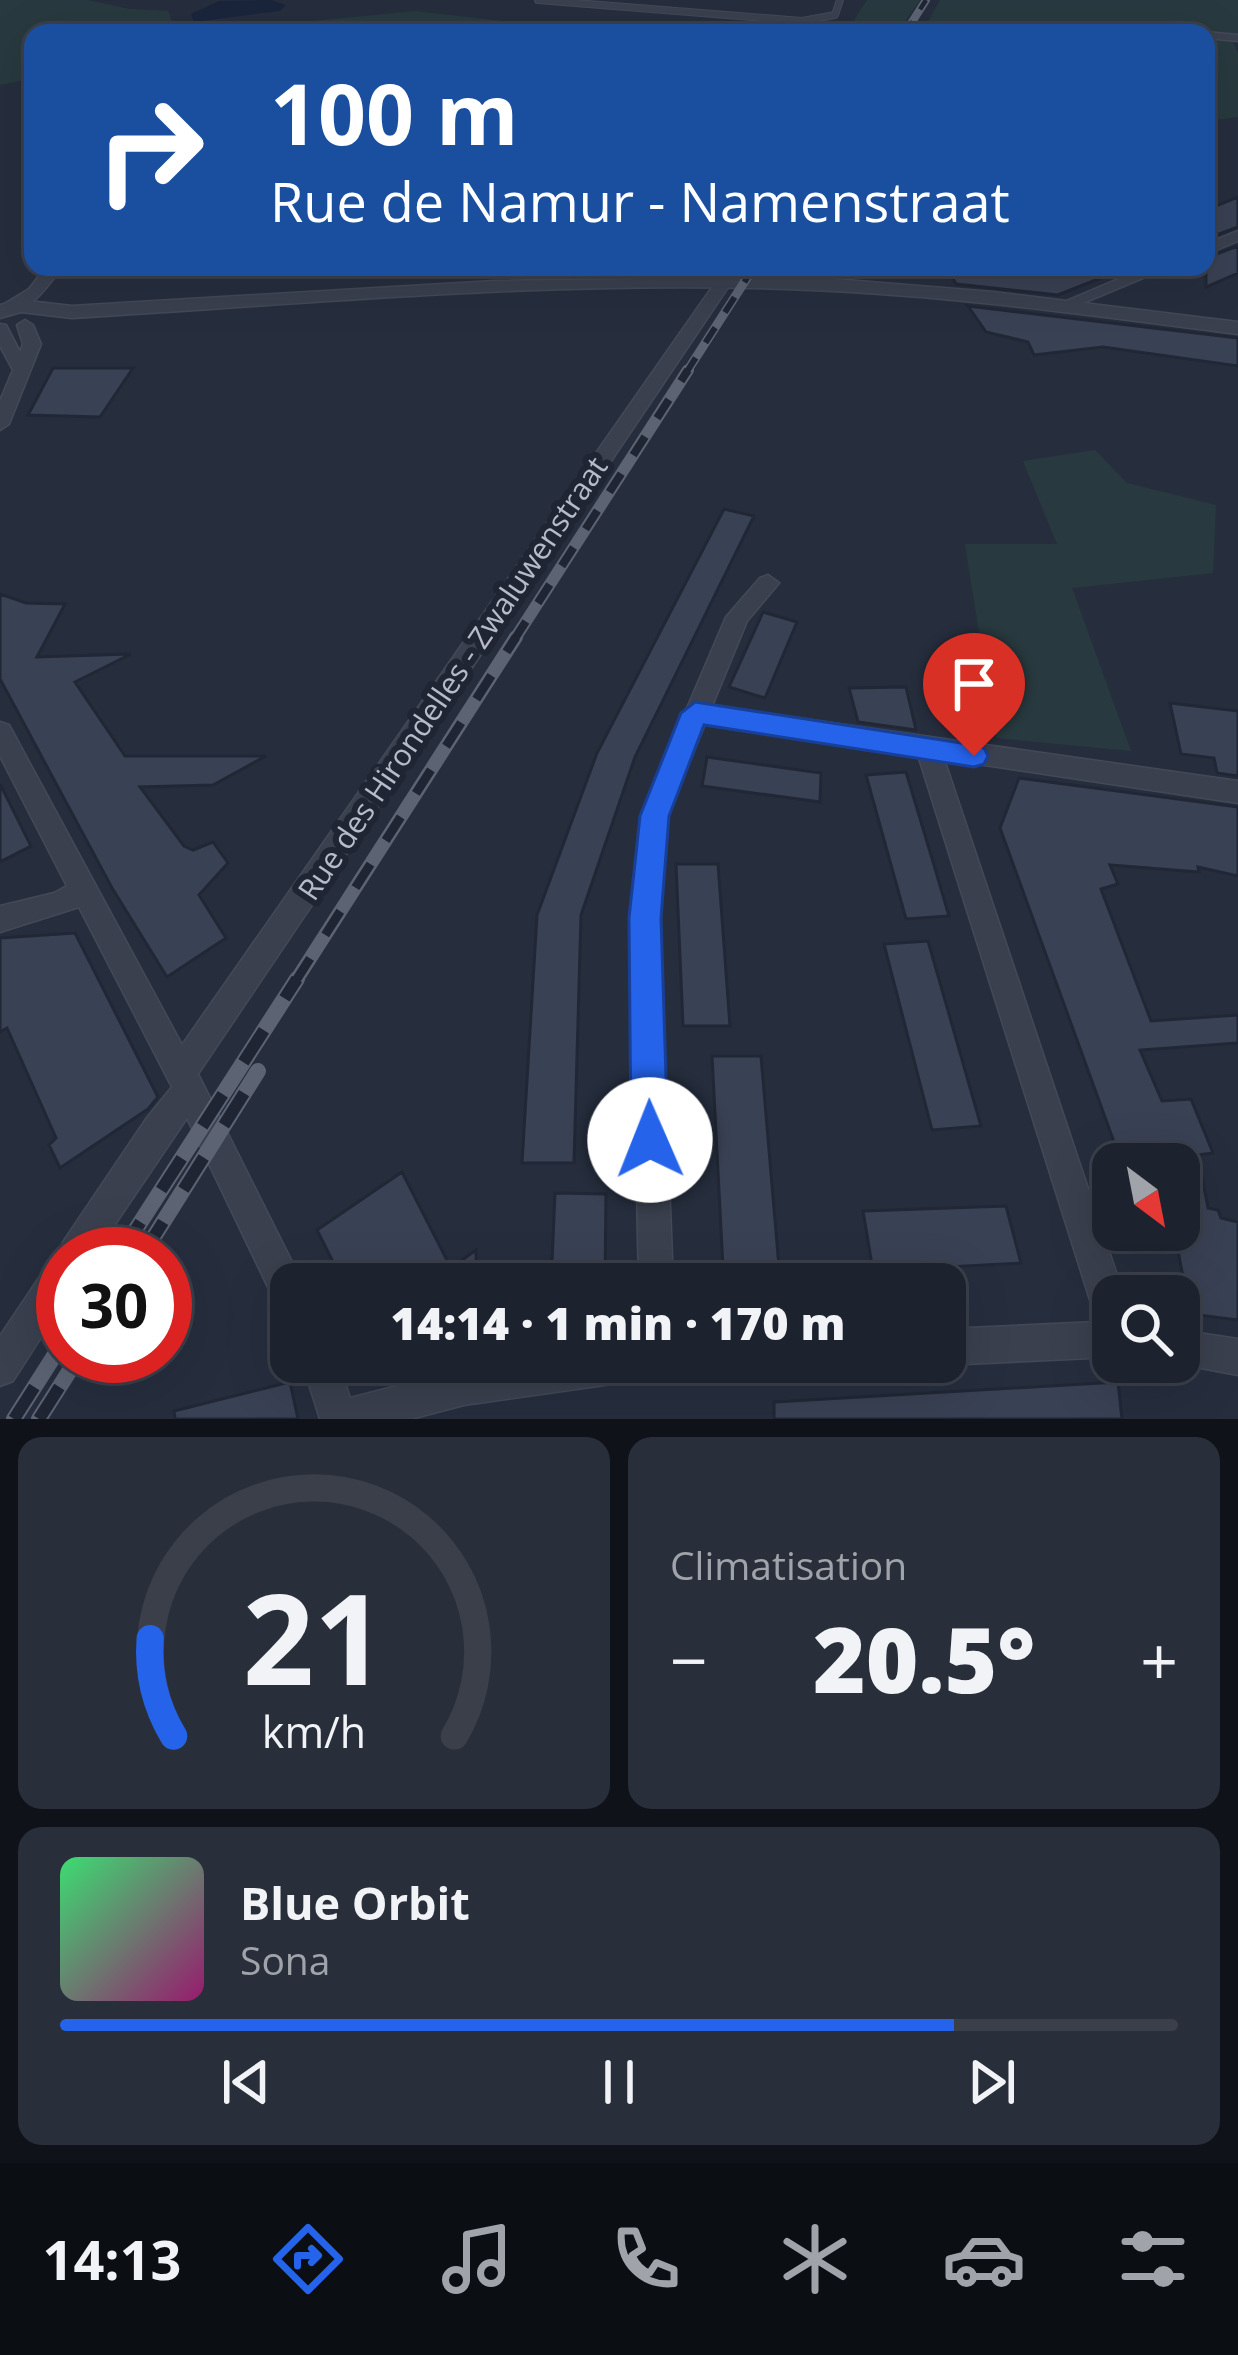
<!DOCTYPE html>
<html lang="fr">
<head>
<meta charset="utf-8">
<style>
	:root { --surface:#1c222e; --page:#292f3a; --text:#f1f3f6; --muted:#a0a4aa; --line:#3a3f4a; --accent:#2563eb }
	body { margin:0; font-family:"Open Sans",sans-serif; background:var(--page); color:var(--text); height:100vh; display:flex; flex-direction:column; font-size:45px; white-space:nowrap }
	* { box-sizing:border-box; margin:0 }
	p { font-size:39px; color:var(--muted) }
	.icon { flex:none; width:66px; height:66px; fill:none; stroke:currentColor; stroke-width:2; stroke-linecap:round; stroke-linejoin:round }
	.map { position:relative; height:1419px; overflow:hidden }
	.panel { display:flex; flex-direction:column; gap:18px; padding:18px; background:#0f1319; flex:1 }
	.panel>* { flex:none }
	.guide { position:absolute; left:24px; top:24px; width:1191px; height:252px; border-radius:24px; box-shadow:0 12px 48px #0002,0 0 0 3px var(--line); background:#1a4fa0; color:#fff; overflow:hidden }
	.needle { width:78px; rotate:148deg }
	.buttons { position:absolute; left:1092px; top:1143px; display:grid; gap:24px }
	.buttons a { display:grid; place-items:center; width:108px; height:108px; border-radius:24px; background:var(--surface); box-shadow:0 12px 48px #0002,0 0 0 3px var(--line); font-size:60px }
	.speed { position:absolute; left:36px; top:1227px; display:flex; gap:24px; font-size:60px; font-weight:700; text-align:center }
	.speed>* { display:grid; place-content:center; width:156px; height:156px; border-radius:50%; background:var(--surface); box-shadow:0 12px 48px #0002,0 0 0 3px var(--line); line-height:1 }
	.speed .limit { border:18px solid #d22; background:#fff; color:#111 }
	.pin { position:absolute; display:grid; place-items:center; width:102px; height:102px; color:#fff; margin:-123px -51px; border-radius:50% 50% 50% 0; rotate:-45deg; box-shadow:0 0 12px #0007 }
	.pin .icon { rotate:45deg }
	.me { position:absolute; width:132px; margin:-66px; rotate:359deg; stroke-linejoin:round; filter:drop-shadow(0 0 9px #0008) }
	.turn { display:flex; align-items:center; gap:42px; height:252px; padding:0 48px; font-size:54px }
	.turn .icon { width:156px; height:156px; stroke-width:2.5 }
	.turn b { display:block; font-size:84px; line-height:102px }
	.big { font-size:90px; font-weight:800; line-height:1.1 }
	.panel .card { flex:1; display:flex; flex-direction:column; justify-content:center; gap:18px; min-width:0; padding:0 42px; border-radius:24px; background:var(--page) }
	.panel .dial { align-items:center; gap:0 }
	.dial svg { height:312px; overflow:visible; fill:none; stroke:var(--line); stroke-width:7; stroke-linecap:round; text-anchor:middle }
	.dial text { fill:var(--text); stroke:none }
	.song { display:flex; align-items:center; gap:36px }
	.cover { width:144px; height:144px; border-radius:18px; background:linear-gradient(135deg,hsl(140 70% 55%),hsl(320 70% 35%)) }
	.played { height:12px; border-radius:6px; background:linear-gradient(90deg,var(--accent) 80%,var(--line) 80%) }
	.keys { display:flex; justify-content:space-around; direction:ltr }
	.heat { display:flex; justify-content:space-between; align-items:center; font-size:66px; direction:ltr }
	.panel .tiles { flex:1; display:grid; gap:18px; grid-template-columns:1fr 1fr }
	.card:last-child { grid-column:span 2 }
	.trip { position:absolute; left:270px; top:1263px; width:696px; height:120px; border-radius:24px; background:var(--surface); box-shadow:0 12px 48px #0002,0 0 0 3px var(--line); font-weight:800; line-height:120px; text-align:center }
	.dock { display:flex; height:192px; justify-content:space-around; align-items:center; background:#0b0e12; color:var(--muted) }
	.dock .icon { width:84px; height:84px }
	.dock .on { color:var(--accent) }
	.dock b { font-size:54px; color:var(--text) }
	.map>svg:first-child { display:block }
</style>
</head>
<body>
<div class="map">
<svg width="1238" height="1419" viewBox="0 0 1238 1419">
	<rect width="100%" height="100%" fill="#262e3e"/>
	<!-- green -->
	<path fill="#283a3f" d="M0,0H88L129,9L168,11L173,24L241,28L415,11L606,33H33V78L0,85Z
		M867,0H920L897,33H846Z
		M940,0H1238V39L1232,40L1238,53V117L1206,121V33H922Z
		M1095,450L1127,483L1216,505L1213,573L1072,588L1131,751L996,738L965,544H1057L1023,461Z"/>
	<!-- water -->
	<path fill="#1a243b" d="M271,0L286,5L280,11L194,22L191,14L219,1Z"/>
	<!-- building -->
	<path fill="#394154" stroke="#212735" stroke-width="3" d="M1238,197V227L1206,239V210Z
		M1238,246V273L1206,287V258Z
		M966,267H1126V268L1058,295L956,284L947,269Z
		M968,306L1238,338V366L1103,347L1034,355L1028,342L986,332Z
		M53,368H133L100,417L28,415Z
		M724,509L754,516L635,757L581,915L574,1163H522L537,915L597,753Z
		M0,594L26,603L65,604L37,657L131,654L75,682L125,756H266L213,785L140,787L184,846L193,850L213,842L228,863L199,895L226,938L167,977L112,888L0,679Z
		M763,612L797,622L765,698L729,687Z
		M906,687L916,730L858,722L849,688Z
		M1170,703L1238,711V776L1217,773L1214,758L1181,754Z
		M707,757L821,773L820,802L702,786Z
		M906,772L934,865L949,916L906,919L866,775Z
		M1019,778L1238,807V876L1198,867L1199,872L1110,865L1118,884L1101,889L1151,1021L1238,1015V1043L1140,1050L1162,1101L1191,1099L1213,1153L1198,1155L1208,1208L1218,1210L1221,1218L1238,1222V1320L1190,1314L1174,1230H1179V1164H1122L1000,828Z
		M0,784L31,846L0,862Z
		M676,864H718L730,1026H683Z
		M75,933L158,1097L148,1109L60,1168L49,1145L56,1138L7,1028L0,1032V938Z
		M928,941L953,1028L981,1126L932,1130L884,944Z
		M712,1056H761L779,1267L723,1268Z
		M402,1172L451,1268L476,1250V1284H344L317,1230Z
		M555,1193L606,1194L605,1284H551Z
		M1006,1206L1021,1263L873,1271L863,1211Z
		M290,1382L298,1419H175L174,1411Z
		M1118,1382L1122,1419H774V1402Z"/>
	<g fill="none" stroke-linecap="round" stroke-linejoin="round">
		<!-- service casing -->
		<g stroke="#434957" stroke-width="8">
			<path id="service" d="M538,0L802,21L835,15L840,0"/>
		</g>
		<!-- minor casing -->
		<g stroke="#434957" stroke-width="3">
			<path id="minor" d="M1206,32L1238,35V41L1206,38V33H1202Z
				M1238,231V241L1206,254V244Z
				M46,267H62C48,286 32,311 6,311V303L29,289Z
				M1147,267H1169L1076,306L1062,303Z
				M717,280L731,283L198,1074L303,1284H291V1315L279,1310L187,1118L95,1254H63V1303L13,1381L0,1386V1336L51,1260L59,1256L63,1242L146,1119L172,1087L79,907L0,932V906L54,893L67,886L0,756V722L9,725L182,1045Z
				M25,320L33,325L41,344L9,424L0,430V401L13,370L0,346V324L6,325L20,352L23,344L17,325Z
				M768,575L779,583L747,621L712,706L1238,781V803L944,759L1124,1296H1113V1357L945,1365L938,1362H945V1329L1097,1322L918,755L705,724L667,816L659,918L673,1284H639L631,918L641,816L726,617L760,578Z
				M1179,1330L1238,1339V1375L1169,1362H1179Z
				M302,1362H338L350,1398L464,1369L512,1362H658L653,1375L640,1380L464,1405L411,1419H320Z"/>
		</g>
		<!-- tertiary casing -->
		<g stroke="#434957" stroke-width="3">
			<path id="tertiary" d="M809,277L993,292L1238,322V334C1096,316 954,296 811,290C565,279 317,303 72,318L21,312L0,318V305L20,300L72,306L494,281Z"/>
		</g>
		<!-- service -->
		<use href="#service" stroke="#3a404e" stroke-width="6"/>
		<!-- minor -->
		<use href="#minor" fill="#3a404e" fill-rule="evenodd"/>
		<!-- tertiary -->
		<use href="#tertiary" fill="#3a404e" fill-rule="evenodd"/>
		<!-- rail-far4 casing -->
		<g stroke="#5c6474" stroke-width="8">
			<path id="rail-far4" d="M905,33L926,0"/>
		</g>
		<!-- rail-far3 casing -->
		<g stroke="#5c6474" stroke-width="9">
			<path id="rail-far3" d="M686,373L754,267"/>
		</g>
		<!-- rail-far2 casing -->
		<g stroke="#5c6474" stroke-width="12">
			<path id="rail-far2" d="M514,640L688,370"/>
		</g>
		<!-- rail-far1 casing -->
		<g stroke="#5c6474" stroke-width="14">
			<path id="rail-far1" d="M295,982L516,637"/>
		</g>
		<!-- rail casing -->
		<g stroke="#5c6474" stroke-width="16">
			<path id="rail" d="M120,1254L297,979
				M143,1254L258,1071
				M14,1419L63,1342
				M39,1419L79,1356"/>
		</g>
		<!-- rail-far4 -->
		<use href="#rail-far4" stroke="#1f2533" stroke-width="4.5" stroke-dasharray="14" stroke-linecap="butt"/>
		<!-- rail-far3 -->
		<use href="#rail-far3" stroke="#1f2533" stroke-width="6" stroke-dasharray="18" stroke-linecap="butt"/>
		<!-- rail-far2 -->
		<use href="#rail-far2" stroke="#1f2533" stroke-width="8" stroke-dasharray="22" stroke-linecap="butt"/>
		<!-- rail-far1 -->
		<use href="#rail-far1" stroke="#1f2533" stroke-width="9" stroke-dasharray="28" stroke-linecap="butt"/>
		<!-- rail -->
		<use href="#rail" stroke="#1f2533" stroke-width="12" stroke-dasharray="38" stroke-linecap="butt"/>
	</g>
	<!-- route -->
	<path fill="#2563eb" stroke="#184099" stroke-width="3" d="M695,702L974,745L984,748L988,756L984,764L974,767L704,725L669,816L661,918L668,1140L662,1153L650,1159L637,1153L631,1140L629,918L640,816L681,713Z"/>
	<g text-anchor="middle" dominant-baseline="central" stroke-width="12" stroke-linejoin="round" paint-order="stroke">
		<!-- street labels -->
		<g font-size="30" fill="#b6bbc9" stroke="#1f2533">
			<text transform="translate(452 678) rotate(-56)">Rue des Hirondelles - Zwaluwenstraat</text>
		</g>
	</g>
</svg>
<div class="buttons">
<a><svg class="needle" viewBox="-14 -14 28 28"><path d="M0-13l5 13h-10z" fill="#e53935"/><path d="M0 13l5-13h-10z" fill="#a0a4aa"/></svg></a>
<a><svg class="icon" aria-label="search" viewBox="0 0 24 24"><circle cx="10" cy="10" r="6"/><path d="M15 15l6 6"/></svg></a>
</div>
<div class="speed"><div class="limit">30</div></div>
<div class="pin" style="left:974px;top:756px;background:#d93025"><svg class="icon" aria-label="arrive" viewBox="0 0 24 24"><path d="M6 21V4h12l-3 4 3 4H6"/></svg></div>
<svg class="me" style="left:650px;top:1140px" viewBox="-20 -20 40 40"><circle r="19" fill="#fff"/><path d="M0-13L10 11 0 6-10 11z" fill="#2563eb"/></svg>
<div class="trip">14:14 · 1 min · 170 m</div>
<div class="guide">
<div class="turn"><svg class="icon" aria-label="right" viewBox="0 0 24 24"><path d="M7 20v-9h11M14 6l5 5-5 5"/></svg><div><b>100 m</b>Rue de Namur - Namenstraat</div></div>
</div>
</div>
<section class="panel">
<div class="tiles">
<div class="card dial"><svg viewBox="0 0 100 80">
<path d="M14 69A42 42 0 1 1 86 69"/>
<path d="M14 69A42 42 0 0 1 8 44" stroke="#2563eb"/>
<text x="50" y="56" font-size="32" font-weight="700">21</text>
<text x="50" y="72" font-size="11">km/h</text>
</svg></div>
<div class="card"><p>Climatisation</p>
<div class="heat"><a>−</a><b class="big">20.5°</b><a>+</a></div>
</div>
<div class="card">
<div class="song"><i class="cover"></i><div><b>Blue Orbit</b><p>Sona</p></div></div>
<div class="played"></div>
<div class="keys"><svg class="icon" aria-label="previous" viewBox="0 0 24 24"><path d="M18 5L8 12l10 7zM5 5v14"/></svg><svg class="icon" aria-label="pause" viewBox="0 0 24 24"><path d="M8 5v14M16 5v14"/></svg><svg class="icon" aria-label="next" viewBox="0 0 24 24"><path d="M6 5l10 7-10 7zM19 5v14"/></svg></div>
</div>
</div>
</section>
<nav class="dock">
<b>14:13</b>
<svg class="icon on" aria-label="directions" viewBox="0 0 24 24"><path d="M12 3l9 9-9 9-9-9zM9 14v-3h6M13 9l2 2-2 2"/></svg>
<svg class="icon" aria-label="music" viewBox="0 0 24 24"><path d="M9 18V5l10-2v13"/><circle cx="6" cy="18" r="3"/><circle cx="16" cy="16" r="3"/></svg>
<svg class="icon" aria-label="phone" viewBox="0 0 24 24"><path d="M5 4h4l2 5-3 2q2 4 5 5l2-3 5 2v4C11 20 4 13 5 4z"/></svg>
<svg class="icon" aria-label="climate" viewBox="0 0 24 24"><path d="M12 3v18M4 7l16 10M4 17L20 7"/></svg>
<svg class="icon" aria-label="car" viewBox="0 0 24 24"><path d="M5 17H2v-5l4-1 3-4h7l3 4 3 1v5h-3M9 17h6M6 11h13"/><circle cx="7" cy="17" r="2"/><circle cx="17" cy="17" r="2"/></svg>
<svg class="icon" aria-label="filters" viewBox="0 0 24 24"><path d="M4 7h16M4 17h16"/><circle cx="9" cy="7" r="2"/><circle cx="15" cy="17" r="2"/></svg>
</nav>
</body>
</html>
